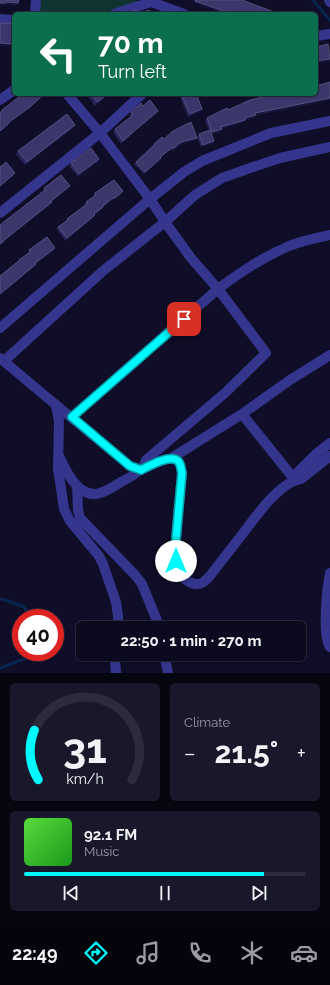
<!DOCTYPE html>
<html lang="en">
<head>
<meta charset="utf-8">
<style>
	:root { --surface:#0b0a1e; --page:#19182b; --text:#f1f3f6; --muted:#9a9aa4; --line:#2b2b3c; --accent:#00f8ff }
	body { margin:0; font-family:Raleway,sans-serif; background:var(--page); color:var(--text); height:100vh; display:flex; flex-direction:column; font-size:15px; white-space:nowrap }
	* { box-sizing:border-box; margin:0 }
	p { font-size:13px; color:var(--muted) }
	.icon { flex:none; width:22px; height:22px; fill:none; stroke:currentColor; stroke-width:2; stroke-linecap:round; stroke-linejoin:round }
	.map { position:relative; height:673px; overflow:hidden }
	.drawer { display:flex; flex-direction:column; gap:10px; padding:10px; background:#060610; flex:1 }
	.drawer>* { flex:none }
	.hud { position:absolute; left:12px; top:12px; width:306px; height:84px; border-radius:6px; box-shadow:0 1px 3px #0004,0 0 0 1px var(--line); background:#0b6e4f; color:#fff; overflow:hidden }
	.speed { position:absolute; left:12px; top:609px; display:flex; gap:8px; font-size:20px; font-weight:700; text-align:center }
	.speed>* { display:grid; place-content:center; width:52px; height:52px; border-radius:50%; background:var(--surface); box-shadow:0 1px 3px #0004,0 0 0 1px var(--line); line-height:1 }
	.speed .limit { border:6px solid #d22; background:#fff; color:#111 }
	.pin { position:absolute; display:grid; place-items:center; width:34px; height:34px; color:#fff; margin:-17px; border-radius:8px; box-shadow:0 2px 6px #0006 }
	.me { position:absolute; width:44px; margin:-22px; rotate:0deg; stroke-linejoin:round; filter:drop-shadow(0 0 3px #0008) }
	.turn { display:flex; align-items:center; gap:14px; height:84px; padding:0 20px; font-size:18px }
	.turn .icon { width:52px; height:52px; stroke-width:2.5 }
	.turn b { display:block; font-size:28px; line-height:34px }
	.big { font-size:30px; font-weight:700; line-height:1.1 }
	.drawer .tile { flex:1; display:flex; flex-direction:column; justify-content:center; gap:6px; min-width:0; padding:0 14px; border-radius:6px; background:var(--page) }
	.drawer .dial { align-items:center; gap:0 }
	.dial svg { height:104px; overflow:visible; fill:none; stroke:var(--line); stroke-width:7; stroke-linecap:round; text-anchor:middle }
	.dial text { fill:var(--text); stroke:none }
	.song { display:flex; align-items:center; gap:12px }
	.cover { width:48px; height:48px; border-radius:6px; background:linear-gradient(135deg,hsl(110 70% 55%),hsl(120 70% 35%)) }
	.played { height:4px; border-radius:2px; background:linear-gradient(90deg,var(--accent) 85%,var(--line) 85%) }
	.keys { display:flex; justify-content:space-around; direction:ltr }
	.heat { display:flex; justify-content:space-between; align-items:center; font-size:22px; direction:ltr }
	.drawer .tiles { flex:1; display:grid; gap:10px; grid-template-columns:1fr 1fr }
	.tile:last-child { grid-column:span 2 }
	.trip { position:absolute; left:76px; top:621px; width:230px; height:40px; border-radius:6px; background:var(--surface); box-shadow:0 1px 3px #0004,0 0 0 1px var(--line); font-weight:700; line-height:40px; text-align:center }
	.tabs { display:flex; height:64px; justify-content:space-around; align-items:center; background:#04040c; color:var(--muted) }
	.tabs .icon { width:28px; height:28px }
	.tabs .current { color:var(--accent) }
	.tabs b { font-size:18px; color:var(--text) }
	.map>svg:first-child { display:block }
</style>
</head>
<body>
<div class="map">
<svg width="330" height="673" viewBox="0 0 330 673">
	<rect width="100%" height="100%" fill="#0f0d28"/>
	<!-- green -->
	<path fill="#0f332f" d="M40,0H135L141,2L111,10L99,14H40Z"/>
	<g fill="none" stroke-linecap="round" stroke-linejoin="round">
		<!-- stream -->
		<path stroke="#06264e" stroke-width="3" d="M313,0L330,20
			M0,599L6,600L24,607L31,618
			M0,668L29,657L31,652"/>
		<!-- minor -->
		<path stroke="#33368c" stroke-width="10" d="M146,0L184,14
			M329,0L330,2
			M114,14L151,2
			M0,19L14,20
			M316,36L330,34
			M0,100L14,90
			M4,361L104,270L165,222L195,195L222,178L250,168L280,158L330,147
			M56,405L59,421L58,468L64,509L70,521L99,556L103,564L116,602L118,616V628
			M242,414L295,480
			M72,417L218,289C239,273 263,257 289,246C302,241 316,238 330,235
			M59,456C65,469 77,496 96,494C105,493 113,487 121,482C127,479 138,473 142,468C144,466 145,463 146,460L225,393L266,353L218,289L191,258L165,222L150,199L100,133L142,94
			M170,459L242,414L290,380L330,355
			M295,480L296,474L315,455L330,443
			M77,486L78,510L80,518L135,575L142,584L160,628
			M115,654V659L116,673
			M164,654L168,673"/>
		<!-- tertiary -->
		<path stroke="#33368c" stroke-width="10" d="M35,14L36,0
			M0,213L100,133L67,94
			M0,328L150,199L184,172L202,161L271,133L330,121
			M0,358L56,405L130,466L141,470C149,466 170,454 178,461C181,464 181,469 182,473L175,550C175,557 175,564 178,570C181,577 190,585 198,584C203,584 206,580 209,577C220,563 231,549 241,536C254,519 279,482 301,479L330,456
			M330,573C327,589 322,635 330,647"/>
	</g>
	<!-- wall -->
	<path fill="#2a2458" d="M86,94H110L95,106Z
		M179,94H206L205,95L198,97L200,112L188,117Z
		M316,94L330,100L256,115L254,118L244,121L243,122L222,129L220,132L211,134L213,143L201,147L197,137L199,134L209,131L205,120L207,118L228,110Z
		M143,106L158,111L156,114L138,129V128L121,144L113,132L115,129L131,117L129,115L131,112Z
		M73,128L25,165L16,154L18,151Z
		M197,138L195,140L180,145L172,151L171,149L160,158H161L159,161L144,174L134,164L136,162L152,147L154,144Z
		M99,159L98,162L78,177L69,166L71,163Z
		M123,191L121,194L113,200L112,199L103,206L102,209L94,215L93,218L65,241L57,229L58,227L65,222L67,219L85,205L86,202L94,197L93,196L95,193Z"/>
	<!-- shaded-wall -->
	<path fill="#17133d" d="M188,0H195L194,2Z
		M195,1L232,14H224L193,3Z
		M6,2L18,3L17,6L5,5L4,6L0,5V3Z
		M0,43L14,44L12,46H0Z
		M330,59L328,62L316,64V61Z
		M44,94H45L28,109L9,123L8,126L0,132V131L9,122Z
		M108,94H110L95,106L97,102Z
		M203,94H206L205,95L195,98L197,96Z
		M330,98V100L253,115L255,113Z
		M202,109L200,112L188,117L190,114Z
		M158,111L156,114L138,129L140,126Z
		M256,115L254,118L244,121L243,122L219,130L221,127L245,118Z
		M75,125L73,128L25,165L27,162Z
		M140,126L138,128L121,144L123,141Z
		M222,129L220,132L210,134L212,132Z
		M197,138L195,140L180,145L172,151L174,148L181,142Z
		M214,141L213,143L201,147L203,145Z
		M173,147L171,149L158,160L160,157Z
		M161,158L159,161L144,174L145,172Z
		M99,159L98,162L78,177L79,174Z
		M15,173L13,176L0,187V186Z
		M123,191L121,194L113,200L115,198Z
		M52,202L50,205L3,242L0,245V244L3,241Z
		M103,207L102,209L92,217L94,214Z
		M95,215L93,218L65,241L67,238Z
		M55,248L54,251L34,266L35,263Z
		M36,264L35,267L25,274L24,276L0,295V294Z"/>
	<!-- building -->
	<path fill="#3c376a" stroke="#545081" d="M0,0H19L18,3L6,2V3H0Z
		M196,0H242L274,12V14H232L195,1Z
		M136,10L138,14H127Z
		M149,10L151,14H139Z
		M0,23L14,24V44L0,43Z
		M328,44L330,59L316,61V47Z
		M330,82V98L255,113L256,115L245,118V120L221,127L222,129L212,132L207,118L227,108L228,110L250,100L275,94H316V86Z
		M23,94H44L30,107L9,122V123L0,131V113L2,111V110Z
		M91,94H108L97,102Z
		M181,94H203L197,96L202,109L190,114Z
		M150,100L158,111L140,126L123,141L115,129L133,115L131,112L141,103L143,106Z
		M67,114L75,125L27,162L18,151Z
		M191,122L197,138L181,142L174,148L173,147L160,157L161,158L145,172L136,162L154,145V144L162,137L164,139L173,131Z
		M210,130L214,141L203,145L199,134Z
		M91,148L99,159L79,174L71,163Z
		M6,162L15,173L0,186V167Z
		M61,175L70,186L51,201L52,202L3,241V242L0,244V225L45,190L44,188Z
		M114,180L123,191L115,198L114,197L103,206V207L94,214L95,215L67,238L58,227L68,220L67,219L87,204L86,202L96,195L95,193Z
		M47,237L55,248L35,263L36,264L0,294V276L20,260H19L30,252L29,250Z"/>
	<g fill="none" stroke-linecap="round" stroke-linejoin="round">
		<!-- route casing -->
		<g stroke="#00a1a6" stroke-width="10">
			<path id="route" d="M176,561L175,550L182,473C181,469 181,464 178,461C170,454 149,466 141,470L130,466L72,417L184,319"/>
		</g>
		<!-- route -->
		<use href="#route" stroke="#00f8ff" stroke-width="7"/>
	</g>
</svg>
<div class="speed"><div class="limit">40</div></div>
<div class="pin" style="left:184px;top:319px;background:#d93025"><svg class="icon" aria-label="arrive" viewBox="0 0 24 24"><path d="M6 21V4h12l-3 4 3 4H6"/></svg></div>
<svg class="me" style="left:176px;top:561px" viewBox="-20 -20 40 40"><circle r="19" fill="#fff"/><path d="M0-13L10 11 0 6-10 11z" fill="#00f8ff"/></svg>
<div class="trip">22:50 · 1 min · 270 m</div>
<div class="hud">
<div class="turn"><svg class="icon" aria-label="left" viewBox="0 0 24 24"><path d="M17 20v-9H6M10 6l-5 5 5 5"/></svg><div><b>70 m</b>Turn left</div></div>
</div>
</div>
<section class="drawer">
<div class="tiles">
<div class="tile dial"><svg viewBox="0 0 100 80">
<path d="M14 69A42 42 0 1 1 86 69"/>
<path d="M14 69A42 42 0 0 1 11 31" stroke="#00f8ff"/>
<text x="50" y="56" font-size="32" font-weight="700">31</text>
<text x="50" y="72" font-size="11">km/h</text>
</svg></div>
<div class="tile"><p>Climate</p>
<div class="heat"><a>−</a><b class="big">21.5°</b><a>+</a></div>
</div>
<div class="tile">
<div class="song"><i class="cover"></i><div><b>92.1 FM</b><p>Music</p></div></div>
<div class="played"></div>
<div class="keys"><svg class="icon" aria-label="previous" viewBox="0 0 24 24"><path d="M18 5L8 12l10 7zM5 5v14"/></svg><svg class="icon" aria-label="pause" viewBox="0 0 24 24"><path d="M8 5v14M16 5v14"/></svg><svg class="icon" aria-label="next" viewBox="0 0 24 24"><path d="M6 5l10 7-10 7zM19 5v14"/></svg></div>
</div>
</div>
</section>
<nav class="tabs">
<b>22:49</b>
<svg class="icon current" aria-label="directions" viewBox="0 0 24 24"><path d="M12 3l9 9-9 9-9-9zM9 14v-3h6M13 9l2 2-2 2"/></svg>
<svg class="icon" aria-label="music" viewBox="0 0 24 24"><path d="M9 18V5l10-2v13"/><circle cx="6" cy="18" r="3"/><circle cx="16" cy="16" r="3"/></svg>
<svg class="icon" aria-label="phone" viewBox="0 0 24 24"><path d="M5 4h4l2 5-3 2q2 4 5 5l2-3 5 2v4C11 20 4 13 5 4z"/></svg>
<svg class="icon" aria-label="climate" viewBox="0 0 24 24"><path d="M12 3v18M4 7l16 10M4 17L20 7"/></svg>
<svg class="icon" aria-label="car" viewBox="0 0 24 24"><path d="M5 17H2v-5l4-1 3-4h7l3 4 3 1v5h-3M9 17h6M6 11h13"/><circle cx="7" cy="17" r="2"/><circle cx="17" cy="17" r="2"/></svg>
</nav>
</body>
</html>
